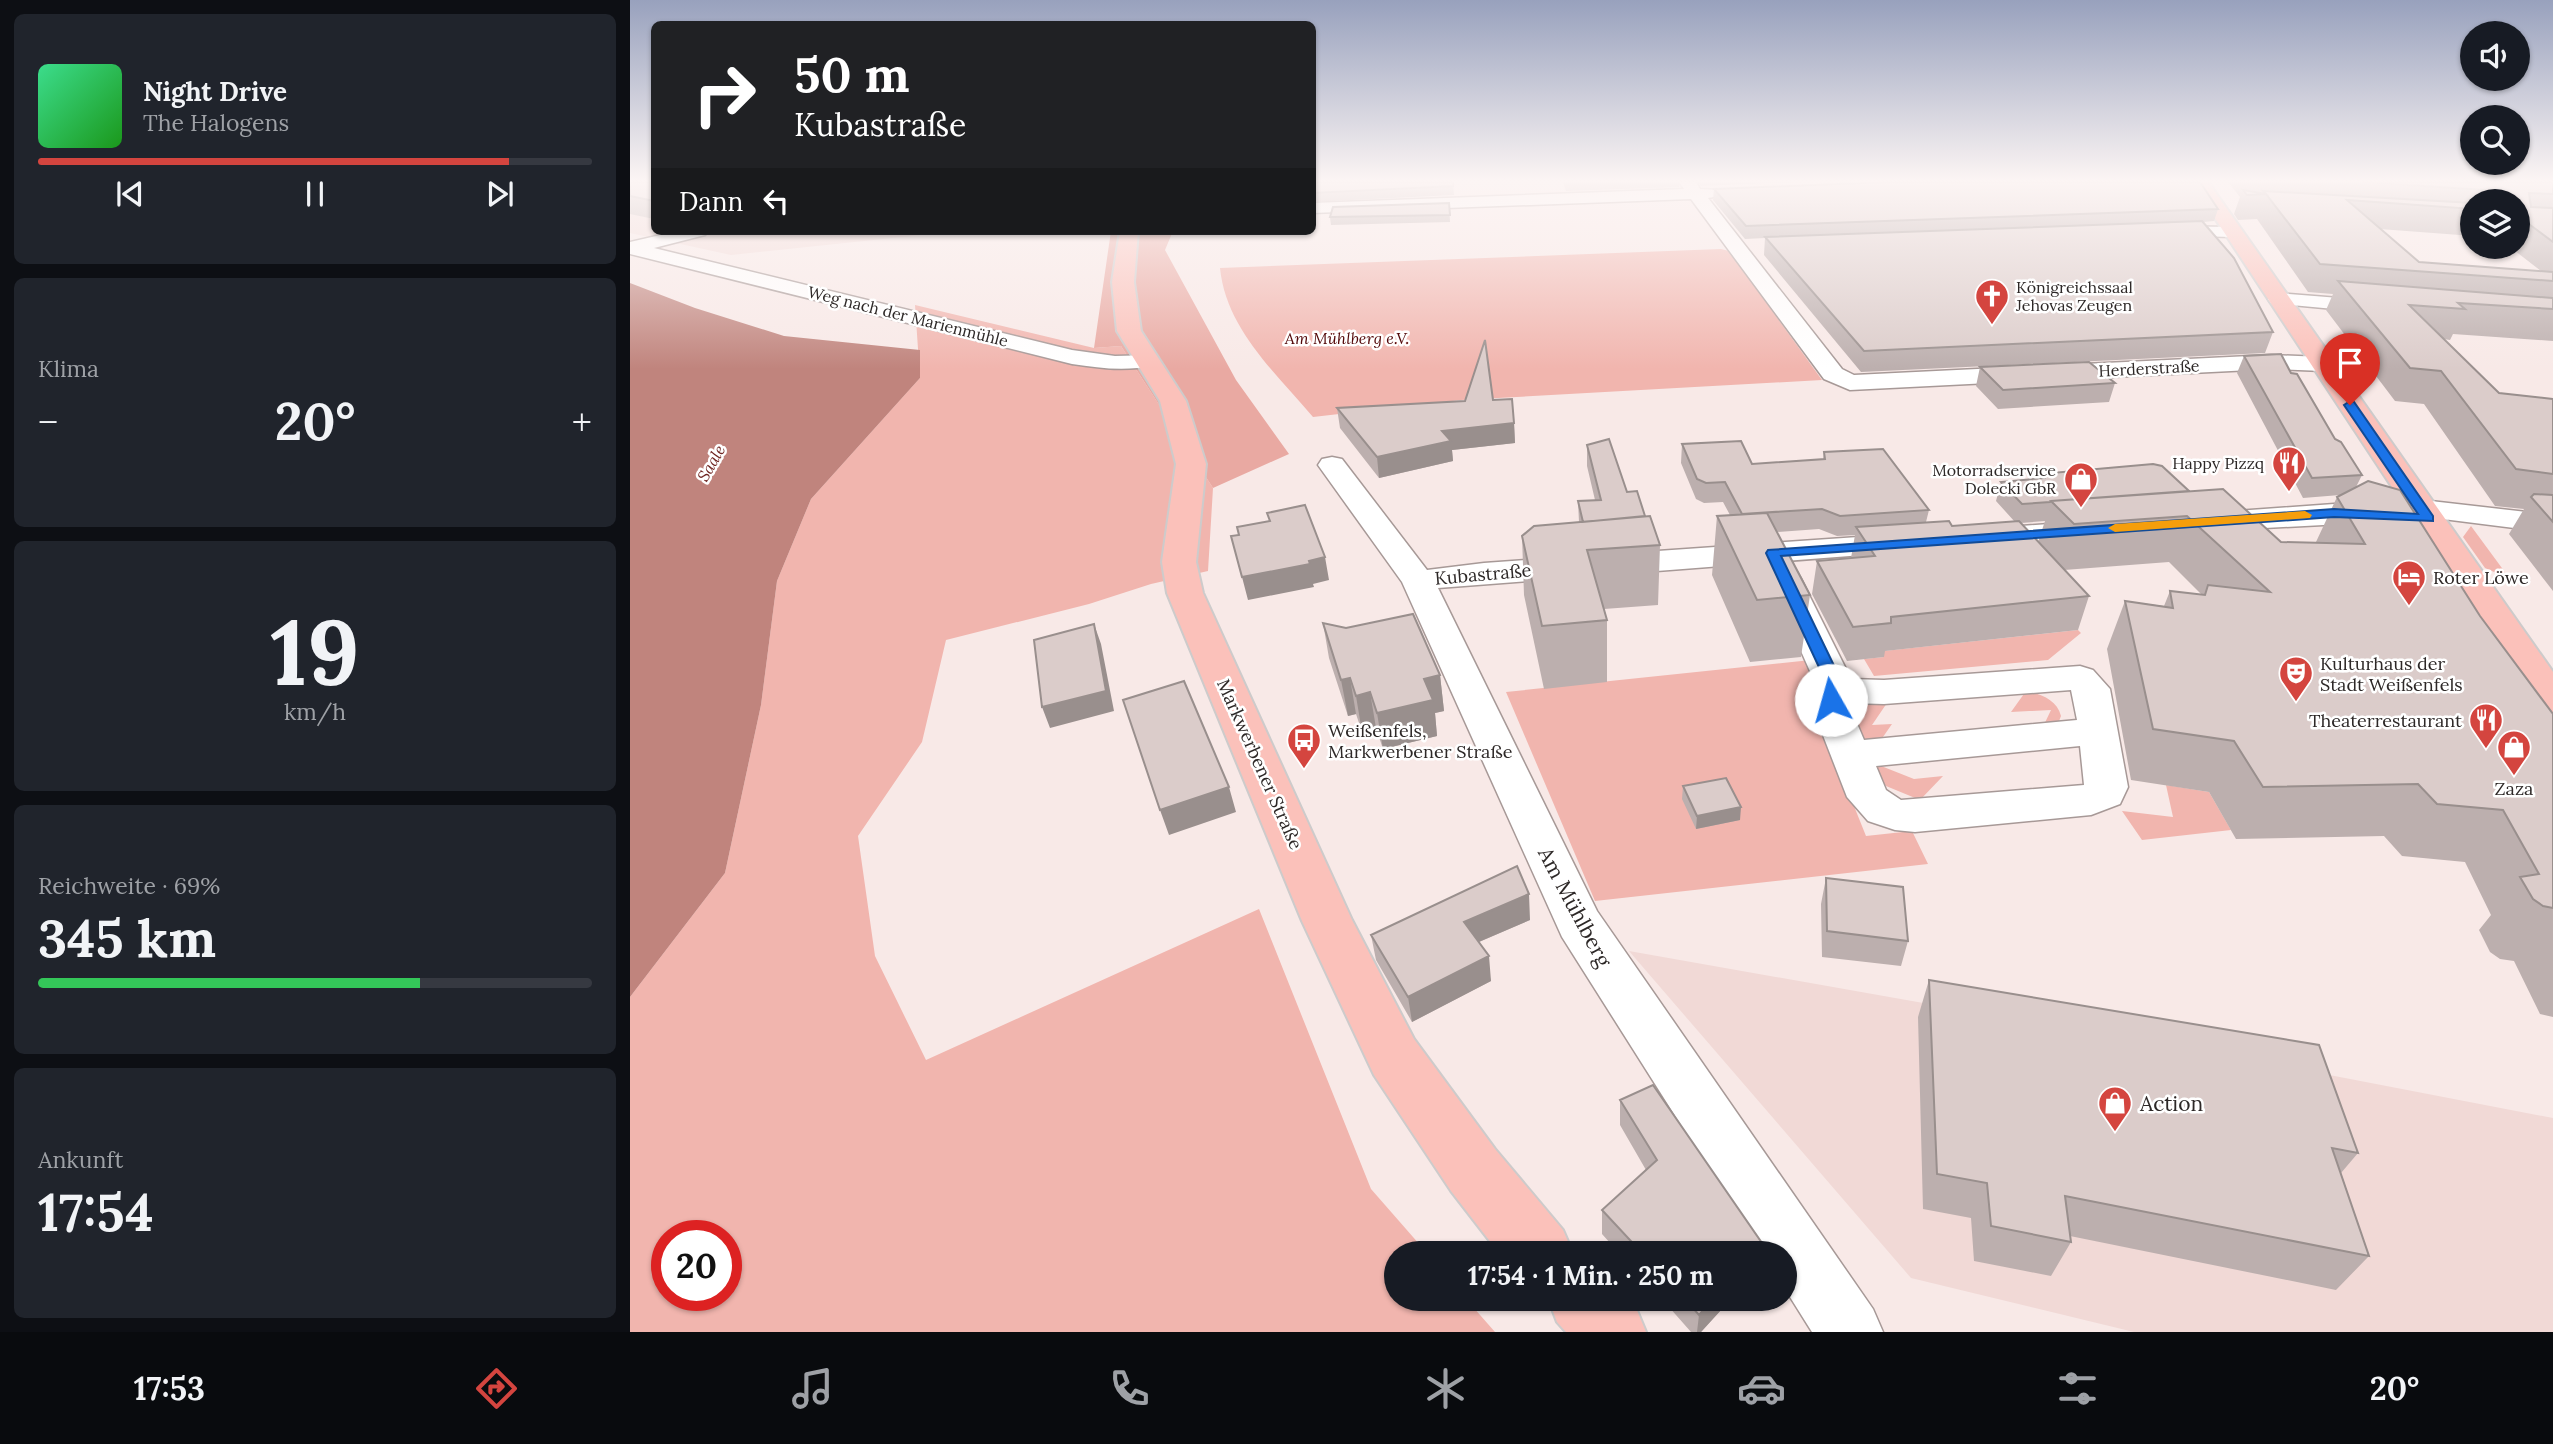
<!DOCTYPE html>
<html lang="de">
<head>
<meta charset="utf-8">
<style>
	:root { --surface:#171b24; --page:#20242c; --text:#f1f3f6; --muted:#9ea1a6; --line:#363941; --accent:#d4453f }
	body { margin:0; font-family:Lora,serif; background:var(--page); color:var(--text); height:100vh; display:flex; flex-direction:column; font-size:26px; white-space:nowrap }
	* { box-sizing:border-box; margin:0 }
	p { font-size:23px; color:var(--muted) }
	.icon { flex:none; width:38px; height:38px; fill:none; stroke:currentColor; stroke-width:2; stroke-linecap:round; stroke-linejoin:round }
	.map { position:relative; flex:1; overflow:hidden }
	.panel { display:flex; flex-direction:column; gap:14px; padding:14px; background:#0d0f14; width:630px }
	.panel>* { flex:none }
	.hud { position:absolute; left:21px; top:21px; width:665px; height:214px; border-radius:10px; box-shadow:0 2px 5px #0004; background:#202124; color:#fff; overflow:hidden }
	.buttons { position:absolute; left:1830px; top:21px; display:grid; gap:14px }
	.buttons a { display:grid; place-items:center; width:70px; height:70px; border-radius:50%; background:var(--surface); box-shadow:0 2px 5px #0004; font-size:35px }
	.speed { position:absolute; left:21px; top:1220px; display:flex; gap:14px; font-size:35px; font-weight:700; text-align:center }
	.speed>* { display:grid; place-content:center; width:91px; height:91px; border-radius:50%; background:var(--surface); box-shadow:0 2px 5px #0004; line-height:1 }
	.speed .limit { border:10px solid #d22; background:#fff; color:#111 }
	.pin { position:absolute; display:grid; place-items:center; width:60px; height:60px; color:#fff; margin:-72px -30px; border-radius:50% 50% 50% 0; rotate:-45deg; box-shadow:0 0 7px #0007 }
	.pin .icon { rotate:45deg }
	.me { position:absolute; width:77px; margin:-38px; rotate:353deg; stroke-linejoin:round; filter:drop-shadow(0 0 5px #0008) }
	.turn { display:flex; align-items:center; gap:24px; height:147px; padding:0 28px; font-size:32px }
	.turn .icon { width:91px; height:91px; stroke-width:2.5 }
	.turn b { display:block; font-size:49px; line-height:60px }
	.then { display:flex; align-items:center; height:66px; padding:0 28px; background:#0003; gap:14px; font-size:26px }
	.big { font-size:52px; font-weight:700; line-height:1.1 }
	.panel .tile { flex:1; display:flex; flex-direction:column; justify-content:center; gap:10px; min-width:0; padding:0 24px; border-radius:10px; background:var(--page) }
	.panel .dial { align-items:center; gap:0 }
	.dial b { font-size:91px; line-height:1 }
	.song { display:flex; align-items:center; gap:21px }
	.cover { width:84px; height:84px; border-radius:10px; background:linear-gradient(135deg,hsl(150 70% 55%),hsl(120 70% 35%)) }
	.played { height:7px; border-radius:4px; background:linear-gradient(90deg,var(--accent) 85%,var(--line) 85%) }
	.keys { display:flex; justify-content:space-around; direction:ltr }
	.heat { display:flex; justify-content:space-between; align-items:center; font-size:38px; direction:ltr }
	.charge { height:10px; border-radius:5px; background:linear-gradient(90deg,#34c759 69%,var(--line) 0) }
	.trip { position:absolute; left:754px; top:1241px; width:413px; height:70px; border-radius:35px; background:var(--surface); box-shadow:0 2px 5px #0004; font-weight:700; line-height:70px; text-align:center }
	.dock { display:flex; height:112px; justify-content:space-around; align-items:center; background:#090b0e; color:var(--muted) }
	.dock .icon { width:49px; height:49px }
	.dock .current { color:var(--accent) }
	.dock b { font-size:32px; color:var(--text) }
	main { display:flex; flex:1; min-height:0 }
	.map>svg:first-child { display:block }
</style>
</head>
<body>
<main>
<section class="panel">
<div class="tile">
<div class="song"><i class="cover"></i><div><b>Night Drive</b><p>The Halogens</p></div></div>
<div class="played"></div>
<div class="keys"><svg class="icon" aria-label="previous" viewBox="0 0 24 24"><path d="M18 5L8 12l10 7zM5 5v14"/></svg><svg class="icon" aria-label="pause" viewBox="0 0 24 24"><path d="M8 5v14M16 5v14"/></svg><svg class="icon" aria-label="next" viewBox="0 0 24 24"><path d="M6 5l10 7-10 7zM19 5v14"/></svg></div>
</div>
<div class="tile"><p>Klima</p>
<div class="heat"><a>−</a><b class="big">20°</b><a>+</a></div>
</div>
<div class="tile dial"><b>19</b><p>km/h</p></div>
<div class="tile"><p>Reichweite · 69%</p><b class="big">345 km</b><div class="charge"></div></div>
<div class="tile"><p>Ankunft</p><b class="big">17:54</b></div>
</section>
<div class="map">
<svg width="1923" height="1332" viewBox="0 0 1923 1332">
	<rect width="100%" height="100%" fill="#f8e9e7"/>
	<!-- built -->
	<path fill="#f1d9d6" d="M0,182H24V231H329L101,255L0,233Z
		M999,951L1689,1073L1923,1118V1332H1504L1281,1278Z"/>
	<!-- green -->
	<path fill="#f1b5ae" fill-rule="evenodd" d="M1091,249L1099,251L1192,380L831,400L683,417C646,373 596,329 590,268Z
		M285,305L464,348L491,346L583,488L578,571L521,584L459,604L316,640L292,742L228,836L245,956L296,1060L629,909L741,1189L797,1253H766V1298L836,1299L865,1332H0V997L95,873L131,705L147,581L181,499L290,378ZM37,1236H96V1295H37Z
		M1841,526L1880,579L1855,568L1833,537Z
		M1448,630L1451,633L1418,660L1244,676L1234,659L1254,657V651Z
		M1181,660L1185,666V709L1236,836L1282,831L1298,864L965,901L876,692Z
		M1396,691C1411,694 1427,700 1431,716L1427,726L1411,731L1421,710L1381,712Z
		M1232,702L1257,703L1242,725L1262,724L1246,747L1232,744L1220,707Z
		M1236,760L1284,779L1313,776L1290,800L1256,786Z
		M1536,785L1579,792L1601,830L1512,840L1492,811L1543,817Z"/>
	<!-- forest -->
	<path fill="#e9a9a2" d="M481,231H543L535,250L606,380L659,454L583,488L491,346L464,348Z"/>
	<!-- water -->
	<path fill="#c0847d" d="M0,283L65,308L154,336L290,350V378L181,499L147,581L131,705L95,873L0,997Z"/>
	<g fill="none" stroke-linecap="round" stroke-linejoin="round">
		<!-- minor casing -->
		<g stroke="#a79997" stroke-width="3">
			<path id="minor" d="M1049,182H1066L1070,189L1090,190V196L1078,198L1212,369L1224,375L1641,355L1693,357L1701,359L1705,364L1701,369L1693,371L1641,369L1220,390L1194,379L1061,199L682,213V203L1054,189Z
				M1532,226L1602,227L1611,232L1602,237L1526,235L1523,231Z
				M48,231H78L75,235L24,248L442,350L485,356L524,355L528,360L524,365C496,372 470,368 442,364L0,254V242Z
				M1648,293L1747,301L1758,307L1747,313L1641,303L1638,299L1641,295Z
				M702,457L712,459L797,570L854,563L1272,534L1283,536L1288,543L1283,550L1272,552L808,588L967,911L1243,1309L1253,1332H1182L1155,1289V1253H1132L932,937L772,582L688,465L692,459Z
				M1792,500L1923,515V533L1781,515L1777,509L1781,503Z
				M1704,504L1761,507L1765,513L1761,519L1750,522L1578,531L1567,528L1563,522L1567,516L1578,513Z
				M1460,521L1471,523L1475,530L1471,537L1351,547L1340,545L1335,538L1340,531L1351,529Z
				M1155,569L1167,572L1171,579L1221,679L1254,680L1450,666L1463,670L1480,689L1498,787L1490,804L1461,815L1285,832L1265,830L1238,821L1217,797L1182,707L1183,678L1139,579L1143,572ZM1441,690L1447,720L1234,740L1220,707V703L1254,704ZM1450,746L1454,785L1271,800L1256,790L1246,766Z"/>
		</g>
		<!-- major casing -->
		<g stroke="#cdcbcb" stroke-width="4">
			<path id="major" d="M1561,182H1578L1923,672V714L1909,710Z
				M490,231H508L504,282L511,331L556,401L576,464L566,562L573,593L722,920L784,1039L865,1149L933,1230L943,1253H869L821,1191L744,1075L672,921L537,593L532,562L546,464L530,401L487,331L482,282Z
				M918,1298H998L1006,1308L1016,1332H936L927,1322Z"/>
		</g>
		<!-- minor -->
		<use href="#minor" fill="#fff" fill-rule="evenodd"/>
		<!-- major -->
		<use href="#major" fill="#fbc1ba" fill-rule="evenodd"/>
	</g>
	<!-- wall -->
	<path fill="#bcafae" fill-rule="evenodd" d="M0,182H24V219L0,214Z
		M682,182H823L824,195L682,202Z
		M933,182H1049V187L936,191Z
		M1068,182H1164L1071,186Z
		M1598,182H1923V341L1823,334L1820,340L1814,339L1869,393L1923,399V591L1879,534L1894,509L1865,506L1794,404L1765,401L1696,310L1703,294L1678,292L1627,219L1608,220L1604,214L1610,197ZM1843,201H1888V247H1880L1911,271L1789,262L1750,229L1843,236Z
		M1084,189L1588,209L1584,221L1573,222L1643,332L1635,353L1231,372L1134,255L1135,238L1115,239L1083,200Z
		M819,203L820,222L701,225L700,217Z
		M1614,356L1661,373L1705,439L1732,475L1726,487L1850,616L1923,714V1017L1910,1014L1884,961L1870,959L1860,952L1849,930L1861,915L1835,862L1772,856L1754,836L1606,839L1579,792L1501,780L1477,649L1495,601L1534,606L1540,591L1572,595L1539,562L1434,570L1459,596L1448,630L1255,651L1254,657L1217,661L1182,594L1187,561L1221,558L1225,535L1207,536L1189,529L1147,532L1180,595L1171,657L1120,662L1082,575L1087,516L1100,515L1093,502L1074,503L1066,499L1051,463L1052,444L1122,464L1193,460L1194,452L1299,510L1296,522L1322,526L1385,522L1366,501L1371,482L1409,478L1410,474L1559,491L1651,542H1686L1707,497L1710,495L1673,498L1607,373ZM1415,521L1408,542L1391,523Z
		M1350,367L1485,383L1479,402L1368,409L1346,386Z
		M863,400L884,423L885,443L822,450L823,461L749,478L710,428L707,408Z
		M957,445L997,492L1015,516L1030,545L1028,605L974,609L977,620V682L914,689L894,595L892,536L949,522L948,501L965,500L957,466Z
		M693,623L810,675L814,711L805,713L807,736L753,749L746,728L732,732L726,714L718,716L699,658Z
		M1053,786L1110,820L1066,829L1052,799Z
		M1196,878L1278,941L1271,966L1192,957L1191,904Z
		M900,920L849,942L861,981L782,1022L746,960L741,935Z
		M1299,980L1728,1153L1711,1173L1739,1256L1706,1290L1440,1236L1441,1242L1421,1276L1344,1261L1341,1218L1293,1209L1288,1017Z
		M990,1100L1134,1246L1132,1253H989L972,1234V1210L1016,1170L990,1125Z
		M1031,1298H1102L1071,1332H1061Z"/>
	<!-- shaded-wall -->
	<path fill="#998f8d" d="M884,423L885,443L822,450L823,461L749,478L747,457L812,431Z
		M695,557L699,580L683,584L684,587L618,600L612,577Z
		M464,624L471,644L484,711L420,728L412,707Z
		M810,675L814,711L805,713L807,736L753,749L747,713L794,679Z
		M720,678L726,714L718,716L711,680Z
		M740,692L746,728L732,732L726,696Z
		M599,787L606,812L539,835L530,810Z
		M1111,807L1110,820L1066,829L1067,816Z
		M899,894L900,920L837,947L834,922Z
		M859,956L861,981L782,1022L778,997Z
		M1084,1298H1102L1071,1332H1067L1069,1315Z"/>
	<!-- building -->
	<path fill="#dbccca" stroke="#998f8d" stroke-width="2" d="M0,182H24V201L0,196Z
		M682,182H823V186L682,193Z
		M1257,182H1570L1588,209L1116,226L1084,189Z
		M1732,182H1923V194L1899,193L1901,207L1923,208V242L1888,216V201H1858L1855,190Z
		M1613,190L1636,194L1633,191L1843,203V209L1717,200L1789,262L1923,272V281L1690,264L1636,194L1617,195Z
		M819,203L820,215L700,217L703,207Z
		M1572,221L1604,258L1643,332L1234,351L1135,237Z
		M1708,281L1923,298V309L1828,303L1835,309L1779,305L1869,393L1923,399V474L1886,469L1811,371L1780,368Z
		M855,340L863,400L882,399L884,423L812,431L821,441L747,457L707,408L835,401Z
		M1651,354L1661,373L1667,374L1705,439L1711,442L1732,475L1682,478L1614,356Z
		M1459,362L1485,383L1373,390L1350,367Z
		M979,439L997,492L1007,491L1015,516L953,522L948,501L971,500L957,445Z
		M1111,441L1122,464L1195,459L1194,452L1253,449L1299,510L1210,516L1192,509L1112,514L1095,482L1076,483L1067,479L1052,444Z
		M1523,464L1532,466L1559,491L1421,501L1420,502L1392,504L1371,482L1414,478L1410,474Z
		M1738,481L1770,490L1850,616L1923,714V908L1913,906L1903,899L1890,877L1909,874L1873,810L1807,804L1788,784L1633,787L1604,741L1523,729L1495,601L1543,608L1540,591L1575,595L1578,585L1640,592L1557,516L1444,524L1421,501L1593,489L1651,542L1735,544L1707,497Z
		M1904,494L1923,495V522L1901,497Z
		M675,505L695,557L679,561L680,564L612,577L601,536L609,535L607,527L640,521L637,513Z
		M1137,513L1180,595L1127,600L1087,516Z
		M1020,516L1030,545L957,550L977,620L912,626L892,536L904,526Z
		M1319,521L1322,526L1389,521L1459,596L1261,617V623L1223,627L1187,561L1245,556L1226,527Z
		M783,614L810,675L794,679L803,700L747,713L740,692L726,696L720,678L711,680L693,623L716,628Z
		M464,624L476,691L412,707L404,640Z
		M554,681L599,787L530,810L493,700Z
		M1096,778L1111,807L1067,816L1053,786Z
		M887,866L899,894L834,922L859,956L778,997L741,935Z
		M1196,878L1273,887L1278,941L1197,931Z
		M1299,980L1689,1045L1728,1153L1702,1148L1739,1256L1435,1196L1441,1242L1361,1226L1357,1183L1307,1174Z
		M1023,1085L1134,1246L1127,1253H1012L972,1210L1027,1160L990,1100Z
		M1054,1298H1084L1069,1315Z"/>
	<!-- sky -->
	<linearGradient id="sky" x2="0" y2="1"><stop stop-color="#98a1bd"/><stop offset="0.49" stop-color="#fcf5f4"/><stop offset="1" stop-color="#fcf5f4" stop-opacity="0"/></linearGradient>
	<rect width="1923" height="369" fill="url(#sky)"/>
	<!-- route -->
	<path fill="#1a73e8" stroke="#114b97" stroke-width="2" d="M1720,401L1724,402L1803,516V521L1704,517L1151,556L1210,678L1207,704L1201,705L1193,700L1194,678L1136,553L1138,550L1704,509L1788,514L1714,405Z"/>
	<!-- slow -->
	<path fill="#f59e0b" d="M1675,511L1682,515L1680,518L1485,532L1478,528L1485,524Z"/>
	<!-- icons -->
	<defs>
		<g id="church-pin" transform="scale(1.75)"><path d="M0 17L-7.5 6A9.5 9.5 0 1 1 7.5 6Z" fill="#d4453f" stroke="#fff"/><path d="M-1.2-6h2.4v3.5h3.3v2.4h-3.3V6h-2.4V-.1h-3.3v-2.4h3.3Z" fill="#fff"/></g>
		<g id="restaurant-pin" transform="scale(1.75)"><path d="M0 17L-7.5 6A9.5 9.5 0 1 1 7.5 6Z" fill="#d4453f" stroke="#fff"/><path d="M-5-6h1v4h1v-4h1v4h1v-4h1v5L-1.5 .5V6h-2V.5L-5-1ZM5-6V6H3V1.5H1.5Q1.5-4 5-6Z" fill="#fff"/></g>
		<g id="shop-pin" transform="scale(1.75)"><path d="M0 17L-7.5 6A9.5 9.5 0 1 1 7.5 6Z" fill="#d4453f" stroke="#fff"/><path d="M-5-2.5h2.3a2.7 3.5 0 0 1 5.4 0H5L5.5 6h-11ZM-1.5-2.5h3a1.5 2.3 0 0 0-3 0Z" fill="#fff"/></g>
		<g id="hotel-pin" transform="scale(1.75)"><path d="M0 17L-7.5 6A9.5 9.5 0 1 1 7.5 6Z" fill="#d4453f" stroke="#fff"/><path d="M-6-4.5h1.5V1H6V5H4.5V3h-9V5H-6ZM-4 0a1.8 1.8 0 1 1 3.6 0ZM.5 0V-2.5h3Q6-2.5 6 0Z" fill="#fff"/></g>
		<g id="theatre-pin" transform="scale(1.75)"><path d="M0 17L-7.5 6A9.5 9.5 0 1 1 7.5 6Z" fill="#d4453f" stroke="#fff"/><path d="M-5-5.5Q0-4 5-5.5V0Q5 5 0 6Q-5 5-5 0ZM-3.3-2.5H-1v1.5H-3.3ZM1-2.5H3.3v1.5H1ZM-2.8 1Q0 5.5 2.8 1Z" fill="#fff"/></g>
		<g id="bus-pin" transform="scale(1.75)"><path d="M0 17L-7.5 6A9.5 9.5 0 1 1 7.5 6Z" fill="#d4453f" stroke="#fff"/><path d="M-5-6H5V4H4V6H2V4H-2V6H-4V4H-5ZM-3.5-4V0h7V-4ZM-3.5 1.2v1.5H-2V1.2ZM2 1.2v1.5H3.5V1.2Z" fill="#fff"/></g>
	</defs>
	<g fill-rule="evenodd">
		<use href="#church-pin" x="1362" y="296"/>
		<use href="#restaurant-pin" x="1659" y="463"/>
		<use href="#shop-pin" x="1451" y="479"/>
		<use href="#hotel-pin" x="1779" y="577"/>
		<use href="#theatre-pin" x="1666" y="673"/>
		<use href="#restaurant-pin" x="1856" y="720"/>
		<use href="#bus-pin" x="674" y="740"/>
		<use href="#shop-pin" x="1884" y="747"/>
		<use href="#shop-pin" x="1485" y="1103"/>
	</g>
	<g text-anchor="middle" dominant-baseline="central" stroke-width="5" stroke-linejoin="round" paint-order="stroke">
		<!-- far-poi labels -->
		<g font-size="16" fill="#2d2827" stroke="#fff" text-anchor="end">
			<text x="1386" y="287" text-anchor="start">Königreichssaal<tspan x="1386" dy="18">Jehovas Zeugen</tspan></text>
			<text x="1634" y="463">Happy Pizzq</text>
			<text x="1426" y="470">Motorradservice<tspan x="1426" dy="18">Dolecki GbR</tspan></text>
		</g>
		<!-- far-street labels -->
		<g font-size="16" fill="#2d2827" stroke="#fff">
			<text transform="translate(278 316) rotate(14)">Weg nach der Marienmühle</text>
			<text transform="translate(1519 368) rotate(-3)">Herderstraße</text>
		</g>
		<!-- far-park labels -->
		<g font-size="16" font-style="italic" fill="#520708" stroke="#fff">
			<text x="717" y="338">Am Mühlberg e.V.</text>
		</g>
		<!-- far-water labels -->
		<g font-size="16" font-style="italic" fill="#6e2420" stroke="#fff">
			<text transform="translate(81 463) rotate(-60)">Saale</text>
		</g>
		<!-- street labels -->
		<g font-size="18" fill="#2d2827" stroke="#fff">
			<text transform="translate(853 574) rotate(-5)">Kubastraße</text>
			<text transform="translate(630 764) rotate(66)">Markwerbener Straße</text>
		</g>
		<!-- poi labels -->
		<g font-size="18" fill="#2d2827" stroke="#fff" text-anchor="start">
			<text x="1803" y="577">Roter Löwe</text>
			<text x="1690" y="663">Kulturhaus der<tspan x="1690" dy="21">Stadt Weißenfels</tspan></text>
			<text x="1832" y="720" text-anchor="end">Theaterrestaurant</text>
			<text x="698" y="730">Weißenfels,<tspan x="698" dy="21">Markwerbener Straße</tspan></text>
			<text x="1884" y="788" text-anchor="middle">Zaza</text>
		</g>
		<!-- near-street labels -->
		<g font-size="21" fill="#2d2827" stroke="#fff">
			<text transform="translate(945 907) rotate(62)">Am Mühlberg</text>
		</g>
		<!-- near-poi labels -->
		<g font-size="21" fill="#2d2827" stroke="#fff" text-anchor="start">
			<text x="1510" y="1103">Action</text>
		</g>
	</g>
</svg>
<div class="buttons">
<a><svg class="icon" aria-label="sound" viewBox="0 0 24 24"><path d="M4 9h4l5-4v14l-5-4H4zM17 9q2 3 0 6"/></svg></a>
<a><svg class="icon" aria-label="search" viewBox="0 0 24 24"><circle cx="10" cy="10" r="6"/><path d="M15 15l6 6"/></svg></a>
<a><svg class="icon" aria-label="layers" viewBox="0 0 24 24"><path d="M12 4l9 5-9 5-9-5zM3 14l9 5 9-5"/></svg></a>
</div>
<div class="speed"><div class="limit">20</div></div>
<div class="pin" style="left:1720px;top:405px;background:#d93025"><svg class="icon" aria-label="arrive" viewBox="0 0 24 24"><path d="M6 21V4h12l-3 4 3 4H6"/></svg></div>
<svg class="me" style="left:1201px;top:700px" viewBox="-20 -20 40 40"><circle r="19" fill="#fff"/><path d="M0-13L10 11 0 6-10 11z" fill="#1a73e8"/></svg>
<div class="trip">17:54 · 1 Min. · 250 m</div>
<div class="hud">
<div class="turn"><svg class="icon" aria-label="right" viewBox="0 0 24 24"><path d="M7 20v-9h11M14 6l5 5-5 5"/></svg><div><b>50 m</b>Kubastraße</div></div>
<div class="then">Dann<svg class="icon" aria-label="left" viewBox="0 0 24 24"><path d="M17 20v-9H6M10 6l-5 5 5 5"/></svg></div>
</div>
</div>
</main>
<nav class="dock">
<b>17:53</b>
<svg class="icon current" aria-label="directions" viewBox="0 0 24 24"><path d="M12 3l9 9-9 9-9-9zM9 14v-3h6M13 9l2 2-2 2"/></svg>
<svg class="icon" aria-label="music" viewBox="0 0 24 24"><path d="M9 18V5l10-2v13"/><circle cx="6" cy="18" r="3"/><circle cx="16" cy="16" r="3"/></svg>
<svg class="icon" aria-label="phone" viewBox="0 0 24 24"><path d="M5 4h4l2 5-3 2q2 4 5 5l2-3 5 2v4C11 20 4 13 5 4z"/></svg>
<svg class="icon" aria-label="climate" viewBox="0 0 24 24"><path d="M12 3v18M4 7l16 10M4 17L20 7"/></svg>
<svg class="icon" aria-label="car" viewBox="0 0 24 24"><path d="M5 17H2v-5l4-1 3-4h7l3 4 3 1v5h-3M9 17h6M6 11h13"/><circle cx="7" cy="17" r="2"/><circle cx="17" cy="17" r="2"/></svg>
<svg class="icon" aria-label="filters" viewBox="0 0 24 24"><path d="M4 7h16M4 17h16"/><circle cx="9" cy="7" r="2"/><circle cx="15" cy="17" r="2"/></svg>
<b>20°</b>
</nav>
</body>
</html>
